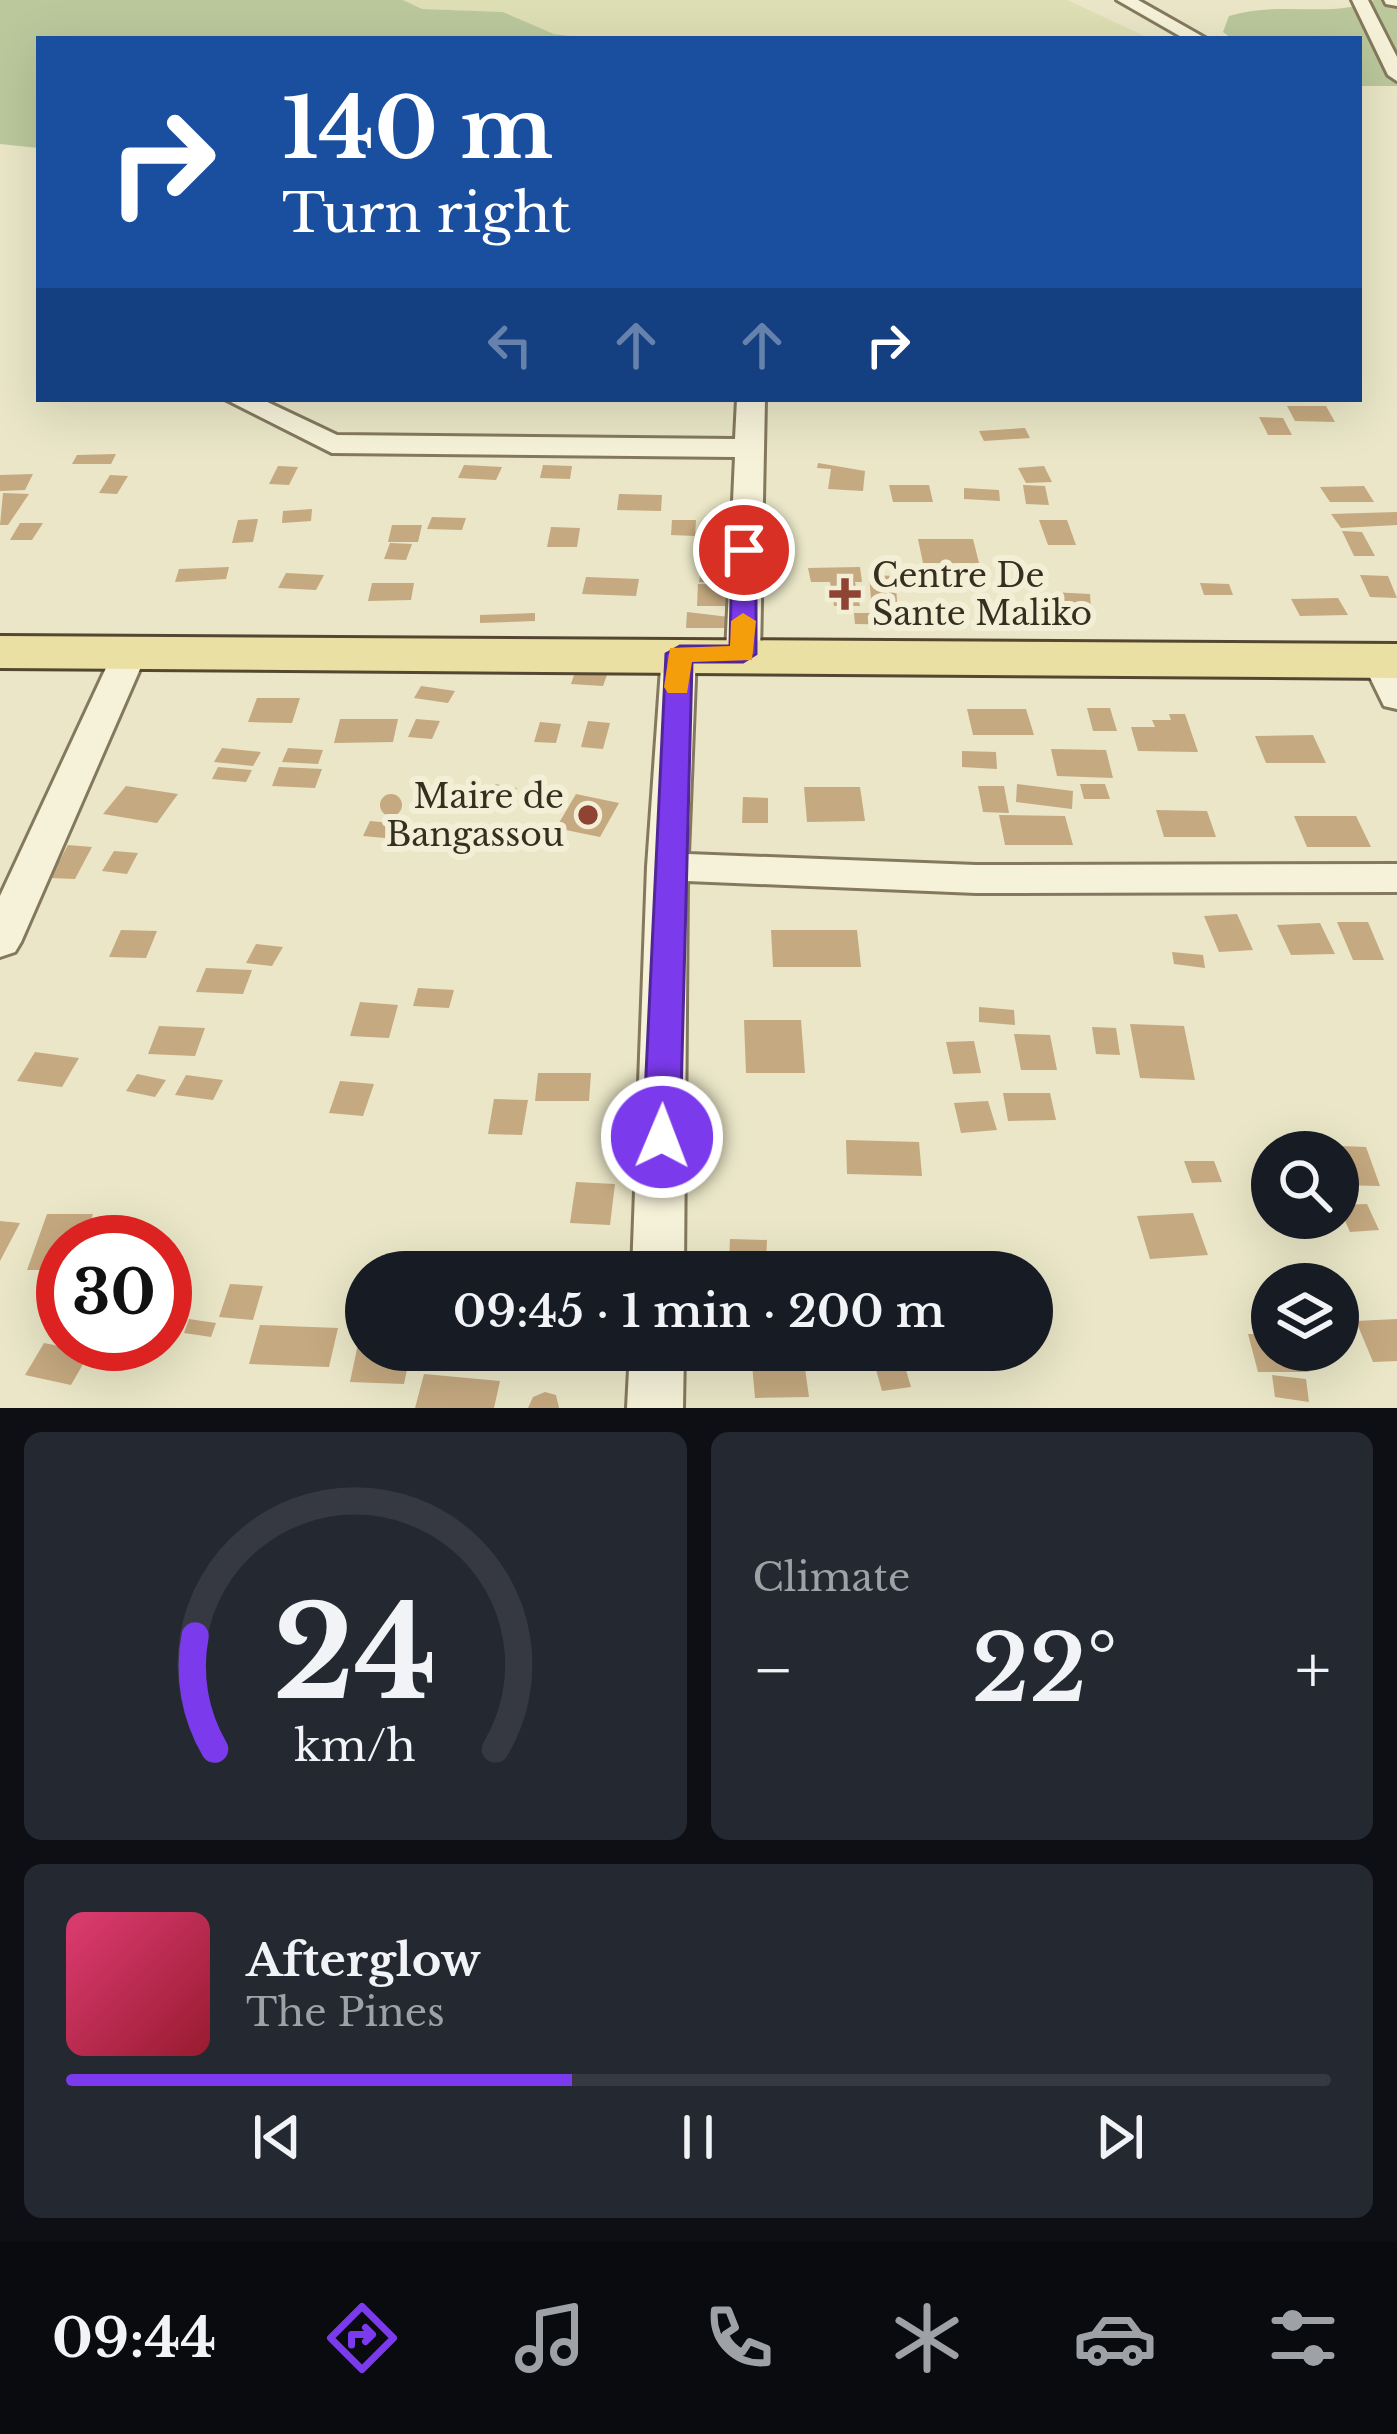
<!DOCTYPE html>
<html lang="en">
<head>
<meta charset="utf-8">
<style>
	:root { --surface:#171b24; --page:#242831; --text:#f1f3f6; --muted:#9ea1a6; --line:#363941; --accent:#7c3aed }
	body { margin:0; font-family:"Libre Baskerville",serif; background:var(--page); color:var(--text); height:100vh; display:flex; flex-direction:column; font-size:45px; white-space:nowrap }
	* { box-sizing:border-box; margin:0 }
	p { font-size:39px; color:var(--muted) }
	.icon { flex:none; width:66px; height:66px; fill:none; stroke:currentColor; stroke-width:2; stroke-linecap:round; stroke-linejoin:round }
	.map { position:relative; height:1408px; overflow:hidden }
	.drawer { display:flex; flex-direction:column; gap:24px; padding:24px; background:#0d0f14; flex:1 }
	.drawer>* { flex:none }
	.hud { position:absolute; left:36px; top:36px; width:1326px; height:366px; border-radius:0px; box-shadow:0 12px 48px #0002; background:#1a4fa0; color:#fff; overflow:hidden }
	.fabs { position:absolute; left:1251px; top:1131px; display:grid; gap:24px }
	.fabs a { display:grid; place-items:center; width:108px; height:108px; border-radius:50%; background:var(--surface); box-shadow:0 12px 48px #0002; font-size:60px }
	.speed { position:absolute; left:36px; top:1215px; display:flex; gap:24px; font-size:60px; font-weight:700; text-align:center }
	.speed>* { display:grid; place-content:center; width:156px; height:156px; border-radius:50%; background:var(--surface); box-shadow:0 12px 48px #0002; line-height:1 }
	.speed .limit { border:18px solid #d22; background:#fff; color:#111 }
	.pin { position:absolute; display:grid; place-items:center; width:102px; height:102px; color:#fff; margin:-51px; border:6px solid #fff; border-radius:50%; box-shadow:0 3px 12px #0007 }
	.me { position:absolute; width:132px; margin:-66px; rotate:1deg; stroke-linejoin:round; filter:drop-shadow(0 0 9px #0008) }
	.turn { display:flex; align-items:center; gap:42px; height:252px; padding:0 48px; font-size:54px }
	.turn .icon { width:156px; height:156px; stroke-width:2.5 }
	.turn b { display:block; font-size:84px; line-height:102px }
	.lanes { display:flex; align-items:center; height:114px; padding:0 48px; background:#0003; justify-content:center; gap:60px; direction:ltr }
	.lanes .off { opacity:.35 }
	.big { font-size:90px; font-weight:600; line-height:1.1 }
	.drawer .widget { flex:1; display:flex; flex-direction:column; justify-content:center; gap:18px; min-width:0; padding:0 42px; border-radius:18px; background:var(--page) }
	.drawer .dial { align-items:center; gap:0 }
	.dial svg { height:312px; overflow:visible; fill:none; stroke:var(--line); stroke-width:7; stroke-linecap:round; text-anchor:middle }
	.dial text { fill:var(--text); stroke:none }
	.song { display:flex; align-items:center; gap:36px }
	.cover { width:144px; height:144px; border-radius:18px; background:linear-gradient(135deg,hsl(340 70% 55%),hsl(350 70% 35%)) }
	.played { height:12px; border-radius:6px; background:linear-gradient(90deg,var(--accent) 40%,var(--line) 40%) }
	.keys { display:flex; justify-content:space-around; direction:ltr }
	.heat { display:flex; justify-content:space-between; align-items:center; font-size:66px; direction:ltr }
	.drawer .tiles { flex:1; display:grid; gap:24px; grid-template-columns:1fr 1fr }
	.widget:last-child { grid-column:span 2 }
	.trip { position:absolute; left:345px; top:1251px; width:708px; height:120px; border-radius:60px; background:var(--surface); box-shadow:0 12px 48px #0002; font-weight:600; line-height:120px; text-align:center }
	.dock { display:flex; height:192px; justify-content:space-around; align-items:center; background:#090b0e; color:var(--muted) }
	.dock .icon { width:84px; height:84px }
	.dock .active { color:var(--accent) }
	.dock b { font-size:54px; color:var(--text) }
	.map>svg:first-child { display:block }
</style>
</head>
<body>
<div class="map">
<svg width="1397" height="1408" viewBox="0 0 1397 1408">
	<rect width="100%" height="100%" fill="#eae6c7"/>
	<!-- farmland -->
	<path fill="#dfdfb5" d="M403,0H1067L1151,39H596L554,34L503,12L422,9Z"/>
	<!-- green -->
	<path fill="#bbc89c" d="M0,0H403L422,9L503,12L554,34L596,39H39V148L0,144Z
		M1374,0H1397V86H1359V39H1232L1223,32L1229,16C1281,0 1333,19 1374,0Z"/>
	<!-- building -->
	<path fill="#c5a980" d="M1287,406H1326L1335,422L1295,421Z
		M1259,417L1283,418L1292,435H1268Z
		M1025,428L1030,438L984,441L979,431Z
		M116,454L111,464H72L77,455Z
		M818,463L865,471L863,491L828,489L831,469L817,468Z
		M464,465L502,467L496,480L458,478Z
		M543,465L572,466L570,479L540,478Z
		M278,466L298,467L289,485L269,484Z
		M1044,466L1052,482L1026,483L1018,468Z
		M33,474L25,490L0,491V475Z
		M110,475L128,476L117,494L99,493Z
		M889,485H929L933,502H893Z
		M1023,485L1045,486L1049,505L1026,504Z
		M1364,486L1374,502H1330L1320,487Z
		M964,488L999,490L1000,501L964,499Z
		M3,493L29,494L8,525H0Z
		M619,494L662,495L661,511L617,510Z
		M312,509L311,521L282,523L283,511Z
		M1397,512V525L1341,528L1331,514Z
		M432,517L466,518L462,530L427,529Z
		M258,519L253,542L232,543L238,520Z
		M672,520H696L695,536L671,535Z
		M1039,520H1067L1076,545H1048Z
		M20,523H43L32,540H10Z
		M392,525H422L418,542H388Z
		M551,527L580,528L577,547H547Z
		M1342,531L1362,532L1375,556H1354Z
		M918,539H973L979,563H923Z
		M390,543L412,544L406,560L384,559Z
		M703,558L728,559L725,583L699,582Z
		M229,567L226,579L175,582L179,569Z
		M860,567L862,582H855L860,606H834L830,582H811L808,568Z
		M286,573L324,575L316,590L278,588Z
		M869,575L895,576L898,612L872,611Z
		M1360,575L1388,576L1397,598L1370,597Z
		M586,577L639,579L636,596L582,594Z
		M372,583H414L411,600L368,601Z
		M1200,583L1229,584L1233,595H1204Z
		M698,584L730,585L729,606H697Z
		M1051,592L1090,594L1091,609L1053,607Z
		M1338,598L1348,615L1300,616L1291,599Z
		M687,612L729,617V628H686Z
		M535,613V621L480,623V615Z
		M854,613H916L918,625L855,624Z
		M575,672L607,675L603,686L571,684Z
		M421,686L455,691L448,703L414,698Z
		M257,698H300L292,723L248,722Z
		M1087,708H1110L1117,731H1093Z
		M967,709H1026L1034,735H973Z
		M1169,714H1185L1198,752L1138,751L1131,727H1155L1152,720H1171Z
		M340,719H398L393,742L334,743Z
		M416,719L440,721L432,739L408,737Z
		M588,721L610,723L603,749L581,747Z
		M540,722L561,724L556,743L534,742Z
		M1313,735L1326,763H1266L1255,736Z
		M222,748L261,752L253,766L214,762Z
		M288,748L323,750L318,764L282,762Z
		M1051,749L1106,750L1113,778L1057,776Z
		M962,751L996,752L997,769L962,767Z
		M218,767L252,770L246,782L212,779Z
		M279,767L322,769L315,788L272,786Z
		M495,784L517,788L507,805L484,801Z
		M1017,784L1073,791L1072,809L1016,802Z
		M1080,784H1105L1110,799H1084Z
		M126,786L178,794L157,823L103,814Z
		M978,786H1004L1009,813L983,812Z
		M804,787H860L865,821L807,822Z
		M380 805a11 11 0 1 1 22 0a11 11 0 1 1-22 0Z
		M576,794L619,803L600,837L556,828Z
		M743,797L768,798V823H742Z
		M1156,810L1207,811L1216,837H1164Z
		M999,815L1065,816L1073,845H1005Z
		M1294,816H1356L1371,847H1307Z
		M370,821L391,823L385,838L363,836Z
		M68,845L92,847L75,879L50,878Z
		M114,851L138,853L127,874L102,871Z
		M1237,914L1253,950L1219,952L1204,916Z
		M1337,922H1368L1384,960H1353Z
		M1320,923L1335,954L1291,955L1277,925Z
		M121,930L157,931L146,958L109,957Z
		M771,930H857L861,967H773Z
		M256,944L283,947L272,966L246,963Z
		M1172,952L1203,955L1205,968L1174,964Z
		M206,968L252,970L243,994L196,992Z
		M418,988L454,990L449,1008L413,1006Z
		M360,1002L398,1005L389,1038L350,1036Z
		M979,1007L1014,1010L1015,1025L979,1022Z
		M744,1020H801L805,1073H746Z
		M1130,1024L1184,1026L1195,1080L1140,1078Z
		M159,1026L205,1028L195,1056L148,1054Z
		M1092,1027L1116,1028L1120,1055L1096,1054Z
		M1014,1034L1050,1035L1057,1070H1021Z
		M974,1041L981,1073L953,1074L946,1042Z
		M35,1052L79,1058L62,1087L17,1081Z
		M538,1073H591L589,1101H535Z
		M137,1074L166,1080L155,1097L126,1091Z
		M186,1075L223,1080L213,1100L175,1095Z
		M340,1081L374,1084L363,1116L329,1113Z
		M1003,1093H1050L1056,1120L1008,1121Z
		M494,1099L528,1100L522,1135L488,1134Z
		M988,1101L997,1130L961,1133L954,1103Z
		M846,1140L919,1142L922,1176L847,1174Z
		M1315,1145L1366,1147L1380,1186L1338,1185V1152H1317Z
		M1184,1161H1214L1222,1182L1192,1183Z
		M576,1182L615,1184L610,1225L570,1223Z
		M1367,1204L1379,1230L1350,1232L1338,1205Z
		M1193,1213L1208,1255L1150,1259L1137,1216Z
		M47,1214H93L84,1242H63V1270H27Z
		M0,1221L20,1223L0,1261Z
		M730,1239L767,1240L766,1262L729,1261Z
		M451,1260L515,1266L514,1272H448Z
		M230,1284L263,1286L253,1320L219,1317Z
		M364,1315L366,1350H411L404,1384L350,1382Z
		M189,1319L216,1323L211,1337L184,1333Z
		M1397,1319V1361L1373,1362L1356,1321Z
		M260,1325L338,1328L329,1367L249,1364Z
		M1248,1334H1272V1350H1302L1309,1372H1258Z
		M44,1343L90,1352L71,1385L25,1375Z
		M427,1350H496L493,1365L425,1358Z
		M900,1350L911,1387L882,1391L871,1352Z
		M804,1361L809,1397L755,1398L752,1364Z
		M424,1374L500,1381L494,1408H415Z
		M1272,1375L1306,1379L1309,1402L1275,1397Z
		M545,1392L556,1395L559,1408H528L533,1397Z"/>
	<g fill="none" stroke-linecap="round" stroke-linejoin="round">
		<!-- minor casing -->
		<g stroke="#84795e" stroke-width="6">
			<path id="minor" d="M1117,0H1138L1207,39H1185Z
				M1352,0H1368L1397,57V81L1388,75Z
				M1384,0H1397V6L1386,4Z
				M225,399H261L337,435L735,439L737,399H765L760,654L743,664L726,654L735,457L332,453Z
				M130,643L147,653L21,942L15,952L0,957V896L113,653Z
				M679,644L696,654L688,854L976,865L1397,864V892L976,893L687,881L684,1272H632L647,867L662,654Z
				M1379,651L1397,662V709L1384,706L1362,661Z
				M630,1350H684L683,1408H627Z"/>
		</g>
		<!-- primary casing -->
		<g stroke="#534732" stroke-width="6">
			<path id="primary" d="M0,636L1397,644V678L0,668Z"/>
		</g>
		<!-- minor -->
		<use href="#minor" fill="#f6f2d9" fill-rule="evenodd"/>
		<!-- primary -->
		<use href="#primary" fill="#eae0a3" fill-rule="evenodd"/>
	</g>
	<!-- route -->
	<path fill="#7c3aed" stroke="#51269a" stroke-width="3" d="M744,543L756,550V654L743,662H692L680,1137L674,1147H649L643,1137L666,654L680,646H730L732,550Z"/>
	<!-- slow -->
	<path fill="#f59e0b" d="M743,613L756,621L752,660L692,662L687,693H668L664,687L670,648L730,646L731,621Z"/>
	<!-- markers -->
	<g fill="#8e4333" stroke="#f2efd6" stroke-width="4.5">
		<path d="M839 576h12v12h12v12h-12v12h-12v-12h-12v-12h12z"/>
		<circle cx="588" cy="815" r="12"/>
	</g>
	<g text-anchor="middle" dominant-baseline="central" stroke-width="12" stroke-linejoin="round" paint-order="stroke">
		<!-- poi labels -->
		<g font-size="33" fill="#362f20" stroke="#f2efd6" text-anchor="start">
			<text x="872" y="575">Centre De<tspan x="872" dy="38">Sante Maliko</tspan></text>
			<text x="564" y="796" text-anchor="end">Maire de<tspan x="564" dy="38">Bangassou</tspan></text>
		</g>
	</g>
</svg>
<div class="fabs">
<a><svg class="icon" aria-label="search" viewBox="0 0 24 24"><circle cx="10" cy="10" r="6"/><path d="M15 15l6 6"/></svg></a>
<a><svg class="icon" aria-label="layers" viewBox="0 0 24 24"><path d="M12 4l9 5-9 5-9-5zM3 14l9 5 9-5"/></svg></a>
</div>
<div class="speed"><div class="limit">30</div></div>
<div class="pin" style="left:744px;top:550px;background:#d93025"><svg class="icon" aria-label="arrive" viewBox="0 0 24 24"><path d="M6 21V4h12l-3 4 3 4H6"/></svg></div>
<svg class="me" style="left:662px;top:1137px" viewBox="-20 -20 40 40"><circle r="17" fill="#7c3aed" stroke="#fff" stroke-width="3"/><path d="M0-11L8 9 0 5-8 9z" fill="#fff"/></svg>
<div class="trip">09:45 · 1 min · 200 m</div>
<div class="hud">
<div class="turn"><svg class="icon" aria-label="right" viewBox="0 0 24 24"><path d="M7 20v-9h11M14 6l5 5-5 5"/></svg><div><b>140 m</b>Turn right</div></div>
<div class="lanes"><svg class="icon off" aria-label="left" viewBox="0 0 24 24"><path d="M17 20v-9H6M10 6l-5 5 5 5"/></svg><svg class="icon off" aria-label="ahead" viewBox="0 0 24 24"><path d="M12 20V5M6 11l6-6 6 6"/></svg><svg class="icon off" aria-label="ahead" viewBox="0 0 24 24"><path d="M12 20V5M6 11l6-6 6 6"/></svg><svg class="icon" aria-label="right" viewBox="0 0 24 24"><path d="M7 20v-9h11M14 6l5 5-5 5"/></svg></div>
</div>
</div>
<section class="drawer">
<div class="tiles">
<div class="widget dial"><svg viewBox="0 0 100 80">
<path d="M14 69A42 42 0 1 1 86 69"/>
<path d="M14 69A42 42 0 0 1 9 40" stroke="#7c3aed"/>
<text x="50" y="56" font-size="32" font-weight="700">24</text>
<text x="50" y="72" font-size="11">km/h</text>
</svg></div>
<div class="widget"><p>Climate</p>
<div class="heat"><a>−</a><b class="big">22°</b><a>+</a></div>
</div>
<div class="widget">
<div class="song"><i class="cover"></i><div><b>Afterglow</b><p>The Pines</p></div></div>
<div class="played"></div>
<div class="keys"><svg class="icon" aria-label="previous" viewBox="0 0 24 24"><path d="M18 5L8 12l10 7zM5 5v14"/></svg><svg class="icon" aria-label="pause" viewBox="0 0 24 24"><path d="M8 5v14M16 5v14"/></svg><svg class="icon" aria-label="next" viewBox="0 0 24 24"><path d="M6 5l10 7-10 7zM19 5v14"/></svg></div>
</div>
</div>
</section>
<nav class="dock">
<b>09:44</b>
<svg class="icon active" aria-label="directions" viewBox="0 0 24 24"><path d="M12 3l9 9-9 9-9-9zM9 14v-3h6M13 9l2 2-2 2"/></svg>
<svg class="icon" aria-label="music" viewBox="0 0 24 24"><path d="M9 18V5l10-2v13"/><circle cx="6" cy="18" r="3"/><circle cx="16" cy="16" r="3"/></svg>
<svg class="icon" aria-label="phone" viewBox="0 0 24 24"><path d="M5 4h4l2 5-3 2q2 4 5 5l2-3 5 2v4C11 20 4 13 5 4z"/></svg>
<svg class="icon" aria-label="climate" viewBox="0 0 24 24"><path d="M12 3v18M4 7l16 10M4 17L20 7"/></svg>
<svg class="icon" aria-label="car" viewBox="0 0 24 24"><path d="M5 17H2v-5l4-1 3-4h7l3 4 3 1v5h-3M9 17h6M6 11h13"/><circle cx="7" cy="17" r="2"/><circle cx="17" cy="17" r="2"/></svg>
<svg class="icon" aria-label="filters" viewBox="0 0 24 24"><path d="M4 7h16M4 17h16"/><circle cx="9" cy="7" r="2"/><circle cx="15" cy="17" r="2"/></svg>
</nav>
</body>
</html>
